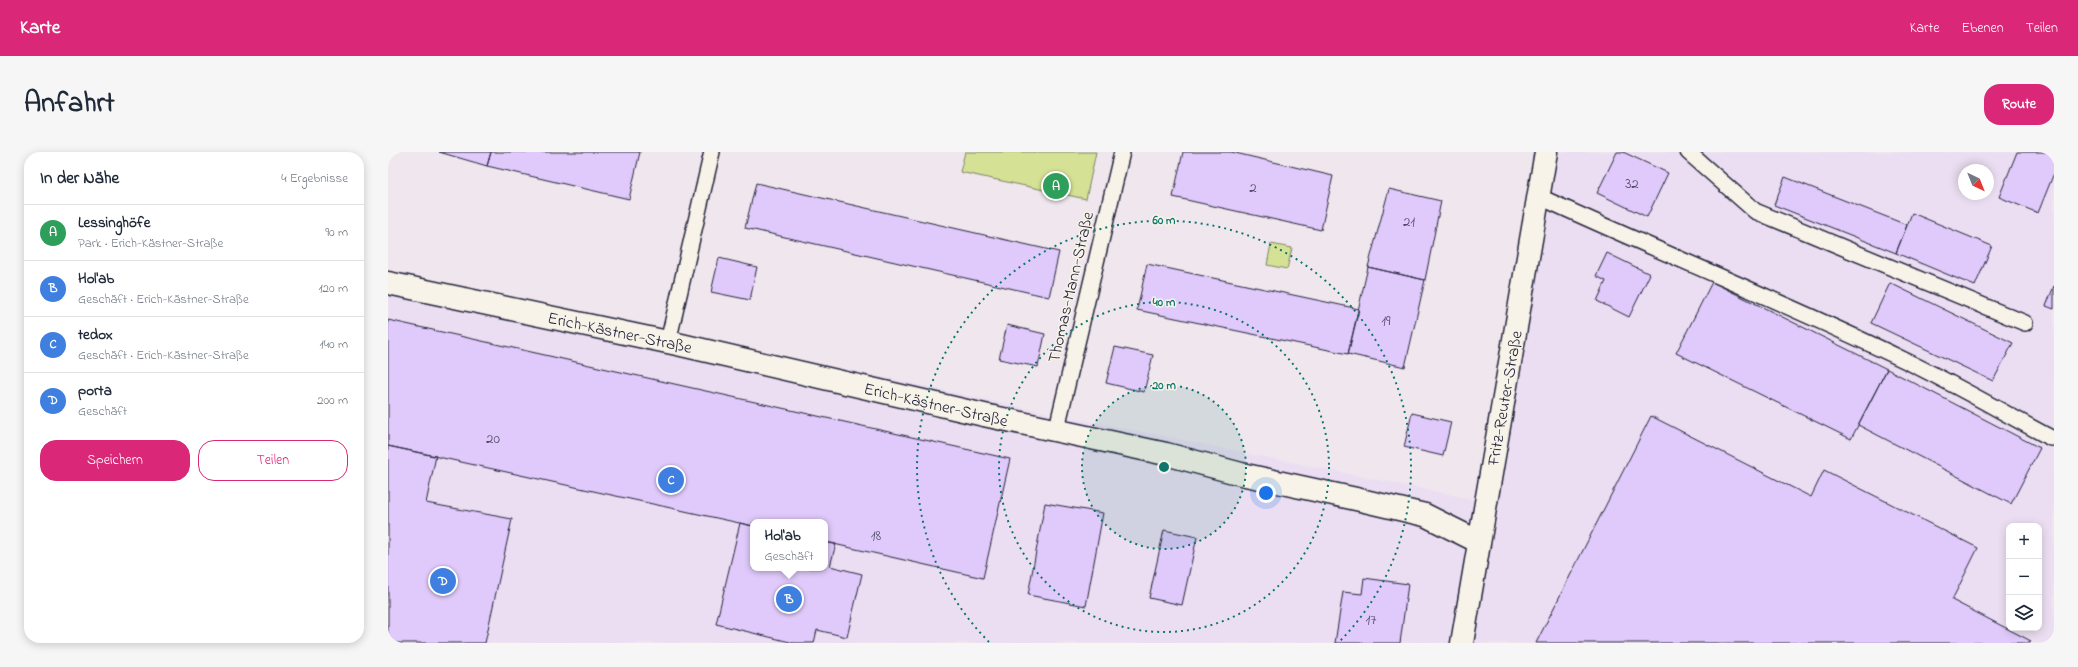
<!DOCTYPE html>
<html lang="de">
<head>
<meta charset="utf-8">
<style>
  :root { --surface:#fff; --page:#f6f6f7; --text:#1f2937; --muted:#747a83; --line:#e0e1e3; --accent:#db2777 }
  body { margin:0; font-family:"Indie Flower",sans-serif; background:var(--page); color:var(--text) }
  .controls { position:absolute; right:12px; bottom:12px; display:grid; overflow:hidden; border-radius:8px; box-shadow:0 2px 10px #0003 }
  .controls button { width:36px; height:36px; display:grid; place-items:center; padding:0; border:0; border-bottom:1px solid var(--line); background:var(--surface); color:var(--text); font:20px sans-serif }
  .compass { position:absolute; left:1570px; top:12px; width:36px; height:36px; border-radius:50%; background:var(--surface); box-shadow:0 2px 10px #0003; rotate:137deg }
  .you { position:absolute; left:878px; top:341px; width:14px; height:14px; margin:-10px; border:3px solid #fff; border-radius:50%; background:#1a73e8; box-shadow:0 0 0 6px #1a73e833 }
  .badge { display:grid; place-items:center; width:26px; height:26px; border-radius:50%; background:var(--accent); color:#fff; font-size:13px; font-weight:700 }
  .pin { position:absolute; translate:-50% -50%; border:2px solid #fff; box-shadow:0 1px 4px #0006 }
  .popup { position:absolute; left:362px; top:367px; width:78px; height:52px; box-sizing:border-box; display:grid; place-content:center; border-radius:8px; background:var(--surface); filter:drop-shadow(0 1px 3px #0005); font-size:13px; white-space:nowrap; color:var(--muted) }
  .popup b { font-size:15px; color:var(--text) }
  .popup::after { content:''; position:absolute; left:50%; top:100%; margin-left:-8px; border:8px solid transparent; border-top-color:var(--surface) }
  .list { margin:0; padding:0; list-style:none }
  h2 { display:flex; justify-content:space-between; align-items:center; height:52px; margin:0; padding:0 16px; font-size:17px }
  h2 small { font-size:13px; font-weight:400; color:var(--muted) }
  .list li { display:grid; grid-template-columns:26px 1fr auto; gap:12px; align-items:center; box-sizing:border-box; height:56px; padding:0 16px; border-top:1px solid var(--line) }
  .list b { display:block; font-size:15px; white-space:nowrap }
  .list p { margin:0; font-size:13px; white-space:nowrap; color:var(--muted) }
  .list em { font-size:13px; font-style:normal; color:var(--muted) }
  .actions { display:flex; gap:8px; padding:12px 16px }
  .actions a { flex:1; padding:9px 0; border:1px solid var(--accent); border-radius:16px; text-align:center; font-size:14px; color:var(--accent) }
  .actions .main { background:var(--accent); color:#fff }
  .icon { flex:none; width:22px; height:22px; fill:none; stroke:currentColor; stroke-width:2; stroke-linecap:round; stroke-linejoin:round }
  .map { position:relative; flex:none; width:1666px; height:491px; overflow:hidden; border-radius:16px }
  header { display:flex; align-items:center; gap:24px; box-sizing:border-box; height:56px; padding:0 20px; background:var(--accent); color:#fff }
  header strong { font-size:19px }
  nav { display:flex; gap:22px; margin-inline-start:auto; font-size:14px }
  .intro { display:flex; align-items:center; justify-content:space-between; box-sizing:border-box; height:96px; padding:0 24px }
  h1 { margin:0; font-size:28px }
  .button { padding:10px 18px; border-radius:16px; background:var(--accent); color:#fff; font-size:14px; font-weight:700 }
  main { display:flex; gap:24px; padding:0 24px }
  aside { flex:1; background:var(--surface); border-radius:16px; box-shadow:0 2px 10px #0003 }
  .map>svg:first-child { display:block }
  .built { fill:#ebdef2; fill-rule:evenodd }
  .green { fill:#d5e295; stroke:#7c8268 }
  .building { fill:#e0cafb; stroke:#22223b }
  .lines { fill:none; stroke-linecap:round; stroke-linejoin:round }
  .lane-casing { stroke:#22223b; stroke-width:18 }
  .street-casing { stroke:#22223b; stroke-width:25 }
  .lane { stroke:#f7f3e8; stroke-width:15 }
  .street { stroke:#f7f3e8; stroke-width:22 }
  .ring { fill:none; stroke:#0f766e; stroke-width:2; stroke-dasharray:2 4 }
  .labels { text-anchor:middle; stroke-width:3; stroke-linejoin:round; paint-order:stroke }
  .number-label { font-size:15px; fill:#524c6b }
  .street-label { font-size:17px; fill:#22223b; stroke:#f7f3e8 }
  .centre { fill:#0f766e; stroke:#f7f3e8; stroke-width:2 }
  .ring-label { font-size:12px; text-anchor:middle; font-weight:bold; fill:#0f766e; stroke:#f7f3e8; stroke-width:3; stroke-linejoin:round; paint-order:stroke }
</style>
</head>
<body>
<header>
<strong>Karte</strong>
<nav><a>Karte</a><a>Ebenen</a><a>Teilen</a></nav>
</header>
<div class="intro"><h1>Anfahrt</h1><a class="button">Route</a></div>
<main>
<aside>
<h2>In der Nähe<small>4 Ergebnisse</small></h2>
<ul class="list">
<li><span class="badge" style="background:#2e9e5b">A</span><div><b>Lessinghöfe</b><p>Park · Erich-Kästner-Straße</p></div><em>90 m</em></li>
<li><span class="badge" style="background:#3f7fe0">B</span><div><b>Hol'ab</b><p>Geschäft · Erich-Kästner-Straße</p></div><em>120 m</em></li>
<li><span class="badge" style="background:#3f7fe0">C</span><div><b>tedox</b><p>Geschäft · Erich-Kästner-Straße</p></div><em>140 m</em></li>
<li><span class="badge" style="background:#3f7fe0">D</span><div><b>porta</b><p>Geschäft</p></div><em>200 m</em></li>
</ul>
<div class="actions"><a class="main">Speichern</a><a>Teilen</a></div>
</aside>
<div class="map">
<svg width="1666" height="491" viewBox="0 0 1666 491">
  <rect width="100%" height="100%" fill="#f0e7ee"/>
  <filter id="ink" filterUnits="userSpaceOnUse"><feTurbulence type="fractalNoise" baseFrequency=".025" numOctaves="2"/><feDisplacementMap in="SourceGraphic" scale="8" xChannelSelector="R" yChannelSelector="G"/><feConvolveMatrix kernelMatrix="1 2 1 2 8 2 1 2 1" color-interpolation-filters="sRGB"/></filter>
  <g filter="url(#ink)">
    <path class="built" d="M1149 0H1666V491H0V118L661 261 1085 347ZM1576 18H1600V42H1576ZM365 370H437V416H365ZM1621 374H1651V476H1621Z"/>
    <path class="green" d="M577 0H708L698 47 572 20Z
      M883 92 904 96 899 117 879 113Z"/>
    <path class="building" d="M51 0H103L99 14Z
      M103 0H252L241 47 99 14Z
      M795 0H843L945 24 933 78 785 45Z
      M1229 0H1235L1280 21 1259 65 1209 41Z
      M1629 0H1666V21L1650 61 1611 45Z
      M1397 25 1519 73 1508 101 1386 53Z
      M368 31 671 100 661 145 357 76Z
      M1001 37 1053 49 1037 128 980 115Z
      M1524 61 1604 94 1587 134 1508 101Z
      M1219 101 1262 122 1241 165 1209 149 1218 129 1208 124Z
      M331 106 369 115 362 148 323 140Z
      M759 112 971 157 960 202 749 158Z
      M980 115 1037 128 1017 215 960 202Z
      M1324 130 1499 217 1463 287 1288 201Z
      M1502 131 1625 191 1605 229 1483 171Z
      M1666 134V157L1658 154Z
      M0 168 622 307 595 426 437 390V370H365V374L0 294Z
      M619 173 657 182 650 215 611 207Z
      M727 195 765 203 756 240 718 231Z
      M1499 217 1652 296 1623 352 1470 273Z
      M1024 261 1063 270 1055 304 1016 295Z
      M1263 264 1423 345 1436 318 1590 396 1564 448 1643 489 1642 491H1148Z
      M0 294 48 304 38 351 124 367 97 491H0Z
      M657 351 715 361 698 454 640 443Z
      M352 371 365 374V416H437V390L448 392 442 414 474 422 459 485 429 478 426 491H406L328 472Z
      M776 378 809 385 794 453 761 446Z
      M976 426 1020 432 1012 491H947L955 440 974 442Z"/>
    <g class="lines">
      <g class="lane-casing">
        <path id="lane" d="M1300 0 1367 59 1637 171
          M1150 44C1271 100 1394 149 1514 207 1565 231 1614 260 1663 286
          M280 190 324 0
          M668 280 734 0"/>
      </g>
      <g class="street-casing">
        <path id="street" d="M0 131 289 192 596 263 778 302 853 322 968 347 1037 363 1091 390
          M1074 491 1158 0"/>
      </g>
      <use href="#lane" class="lane"/>
      <use href="#street" class="street"/>
    </g>
  </g>
  <circle cx="776" cy="315" r="82" fill="#0f766e" fill-opacity=".12"/>
  <g class="ring">
    <circle cx="776" cy="315" r="82"/>
    <circle cx="776" cy="315" r="165"/>
    <path d="M601 490A247 247 0 1 1 951 490"/>
  </g>
  <g class="labels">
    <g class="number-label">
      <text x="1244" y="36">32</text>
      <text x="865" y="40">2</text>
      <text x="1021" y="74">21</text>
      <text x="998" y="173">19</text>
      <text x="105" y="291">20</text>
      <text x="488" y="388">18</text>
      <text x="983" y="472">17</text>
    </g>
    <g class="street-label">
      <text transform="translate(682 135) rotate(-77)" y="6">Thomas-Mann-Straße</text>
      <text transform="translate(232 180) rotate(12)" y="6">Erich-Kästner-Straße</text>
      <text transform="translate(1116 246) rotate(-80)" y="6">Fritz-Reuter-Straße</text>
      <text transform="translate(548 252) rotate(13)" y="6">Erich-Kästner-Straße</text>
    </g>
  </g>
  <circle cx="776" cy="315" r="6" class="centre"/>
  <g class="ring-label">
    <text x="776" y="72">60 m</text>
    <text x="776" y="154">40 m</text>
    <text x="776" y="237">20 m</text>
  </g>
</svg>
<div class="controls">
<button>+</button>
<button>−</button>
<button><svg class="icon" aria-label="layers" viewBox="0 0 24 24"><path d="M12 4l9 5-9 5-9-5zM3 14l9 5 9-5"/></svg></button>
</div>
<svg class="compass" viewBox="-18 -18 36 36"><path d="M0-13l5 13h-10z" fill="#e53935"/><path d="M0 13l5-13h-10z" fill="#747a83"/></svg>
<div class="you"></div>
<div class="pin badge" style="left:668px;top:34px;background:#2e9e5b">A</div>
<div class="pin badge" style="left:401px;top:447px;background:#3f7fe0">B</div>
<div class="popup"><b>Hol'ab</b>Geschäft</div>
<div class="pin badge" style="left:283px;top:328px;background:#3f7fe0">C</div>
<div class="pin badge" style="left:55px;top:429px;background:#3f7fe0">D</div>
</div>
</main>
</body>
</html>
